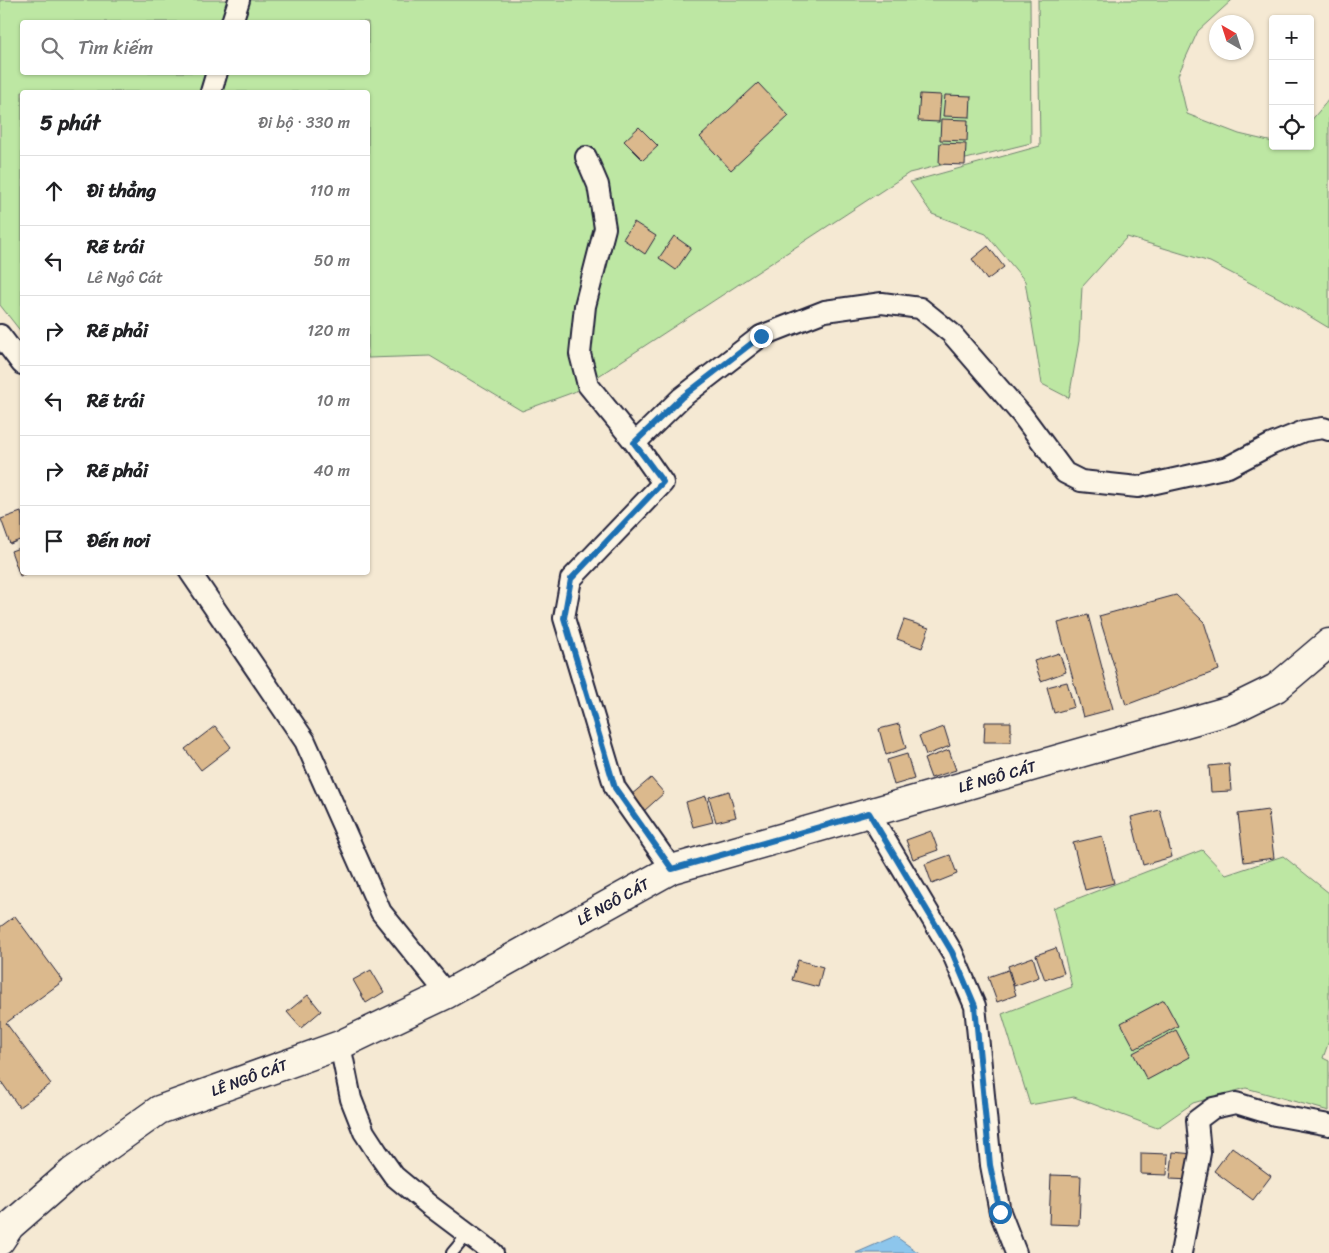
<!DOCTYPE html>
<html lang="vi">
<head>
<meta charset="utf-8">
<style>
  :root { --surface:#fff; --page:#f6f6f6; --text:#202124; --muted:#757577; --line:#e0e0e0 }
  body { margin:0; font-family:Sriracha,sans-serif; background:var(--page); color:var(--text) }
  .controls { position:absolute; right:15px; top:15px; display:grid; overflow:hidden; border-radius:5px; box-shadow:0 1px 4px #0004 }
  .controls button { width:45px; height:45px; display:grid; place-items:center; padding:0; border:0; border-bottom:1px solid var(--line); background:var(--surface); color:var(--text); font:25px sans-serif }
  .compass { position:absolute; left:1209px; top:15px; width:45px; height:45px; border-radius:50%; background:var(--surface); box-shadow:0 1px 4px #0004; rotate:321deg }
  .stop { position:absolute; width:15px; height:15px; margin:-11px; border:4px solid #1f6fb2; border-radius:50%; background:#fff }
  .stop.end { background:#1f6fb2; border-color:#fff; box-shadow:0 1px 5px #0008 }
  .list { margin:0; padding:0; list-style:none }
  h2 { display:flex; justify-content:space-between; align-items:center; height:65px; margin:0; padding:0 20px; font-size:21px }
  h2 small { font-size:16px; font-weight:400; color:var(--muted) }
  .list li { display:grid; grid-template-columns:32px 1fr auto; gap:15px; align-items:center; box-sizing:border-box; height:70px; padding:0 20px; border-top:1px solid var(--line) }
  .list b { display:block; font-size:19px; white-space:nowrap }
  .list p { margin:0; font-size:16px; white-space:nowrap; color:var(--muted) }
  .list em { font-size:16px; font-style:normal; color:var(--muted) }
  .icon { flex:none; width:28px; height:28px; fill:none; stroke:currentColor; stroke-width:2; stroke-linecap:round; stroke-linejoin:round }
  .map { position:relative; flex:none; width:1329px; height:1253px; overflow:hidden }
  .search { position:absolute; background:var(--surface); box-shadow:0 1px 4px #0004; left:20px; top:20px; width:350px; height:55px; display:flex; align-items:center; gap:12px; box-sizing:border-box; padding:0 18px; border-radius:5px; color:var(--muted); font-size:19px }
  .panel { position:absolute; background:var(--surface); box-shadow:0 1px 4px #0004; left:20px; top:90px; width:350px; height:485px; border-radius:5px }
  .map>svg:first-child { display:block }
  .green { fill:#bde7a3; stroke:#70846f; fill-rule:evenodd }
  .water { fill:#8dc6ec; stroke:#6284a5 }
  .building { fill:#dbb98d; stroke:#22223b }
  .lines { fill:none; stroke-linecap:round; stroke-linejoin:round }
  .lane-casing { stroke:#22223b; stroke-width:14 }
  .street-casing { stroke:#22223b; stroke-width:24 }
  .secondary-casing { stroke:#22223b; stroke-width:31 }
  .lane { stroke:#fcf5e5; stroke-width:10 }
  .street { stroke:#fcf5e5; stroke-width:20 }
  .secondary { stroke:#fcf5e5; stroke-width:28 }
  .route { stroke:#1f6fb2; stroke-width:6 }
  .labels { text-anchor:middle; stroke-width:5; stroke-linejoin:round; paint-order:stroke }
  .street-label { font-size:15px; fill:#22223b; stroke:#fcf5e5 }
</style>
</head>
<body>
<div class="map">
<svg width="1329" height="1253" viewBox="0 0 1329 1253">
  <rect width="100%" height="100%" fill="#f5e9d3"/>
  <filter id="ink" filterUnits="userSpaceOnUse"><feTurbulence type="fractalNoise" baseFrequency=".02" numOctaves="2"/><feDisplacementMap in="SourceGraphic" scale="10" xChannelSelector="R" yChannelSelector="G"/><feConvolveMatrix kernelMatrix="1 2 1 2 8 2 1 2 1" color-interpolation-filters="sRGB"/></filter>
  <g filter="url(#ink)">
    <path class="green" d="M0 0H1030L1031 143 909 173 574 392 522 411 430 356 368 358V92H22V333L0 305ZM22 22H368V72H22Z
      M1038 0H1232L1198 31 1178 75 1187 114 1239 134 1273 142V146H1310V122L1329 99V328L1281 299 1210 262 1127 237 1082 287 1079 341 1069 398 1042 384 1025 281 986 234 932 214 910 182 1040 146Z
      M1202 850 1226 875 1283 856 1329 893V1041L1323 1058 1329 1061V1111L1246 1088 1193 1103 1157 1128 1074 1097 1030 1105 1002 1014 1072 987 1053 908Z"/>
    <path class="water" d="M895 1236 919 1253H856Z"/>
    <path class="building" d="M758 83 789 116 731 170 700 137Z
      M920 94 941 95 939 122 918 121Z
      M945 95 971 96 970 117 943 116Z
      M941 119 968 120 967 141 940 140Z
      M639 127 658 146 643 160 624 141Z
      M940 143 966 144 965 165 939 164Z
      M634 222 656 236 645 254 623 239Z
      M674 236 691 248 676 270 659 258Z
      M988 246 1004 267 987 280 972 259Z
      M21 512 22 517V539L10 544 1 519Z
      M22 547V572H29L20 576 11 551Z
      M1176 595 1204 622 1219 670 1126 705 1099 616Z
      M1088 615 1113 709 1083 717 1058 623Z
      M904 620 929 628 922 648 897 639Z
      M1059 653 1066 672 1041 681 1034 661Z
      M1067 682 1074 707 1054 713 1047 687Z
      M985 722H1011V742H984Z
      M899 724 906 748 886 755 879 729Z
      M215 726 231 747 201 770 185 749Z
      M944 727 950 746 926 755 919 736Z
      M949 750 956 770 931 778 924 759Z
      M907 754 914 779 894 785 887 760Z
      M1229 764 1231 791 1211 792 1209 766Z
      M651 778 664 793 644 811 631 795Z
      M729 791 736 817 716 822 709 797Z
      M706 796 713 822 693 827 686 802Z
      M1160 810 1172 857 1143 865 1131 817Z
      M1268 810 1274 858 1244 862 1238 814Z
      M931 831 938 850 913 859 906 840Z
      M1102 836 1114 883 1085 890 1073 843Z
      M950 855 957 874 932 884 925 864Z
      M15 916 63 981 6 1023 51 1084 19 1107 0 1080V927Z
      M1056 948 1064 973 1045 980 1036 955Z
      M1033 957 1039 977 1014 986 1008 966Z
      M798 960 823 967 818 987 792 980Z
      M371 970 384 992 366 1003 353 980Z
      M1008 970 1016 995 997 1002 988 977Z
      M308 995 321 1011 301 1028 287 1012Z
      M1164 1000 1178 1026 1135 1049 1121 1023Z
      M1176 1030 1190 1057 1147 1080 1133 1053Z
      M1232 1147 1271 1176 1253 1200 1214 1171Z
      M1173 1152 1193 1154 1191 1180 1170 1179Z
      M1141 1153 1168 1154 1167 1175 1141 1174Z
      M1051 1175 1081 1176 1079 1225 1049 1224Z"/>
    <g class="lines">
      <g class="lane-casing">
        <path id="lane" d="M452 1253 468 1234"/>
      </g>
      <g class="street-casing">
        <path id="street" d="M232 22 239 0
          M211 92 217 72
          M586 157 598 185 605 228 585 306 580 354 588 385 635 443
          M0 335 22 364
          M190 572 305 741 381 912 447 994
          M869 813 952 952 975 1006 991 1165 1000 1212 1016 1253
          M672 869 615 788 564 618 571 579 663 483 635 443 681 398 761 336 825 311 882 303 920 308 951 333 1022 415 1065 473 1081 481 1138 487 1228 467 1272 444 1304 431 1323 428 1329 430
          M340 1045 351 1099 364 1132 377 1152 394 1176 429 1205 493 1253
          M1181 1253 1200 1153 1197 1120 1213 1108 1236 1103 1275 1115 1329 1125"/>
      </g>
      <g class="secondary-casing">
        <path id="secondary" d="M0 1241 10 1226 72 1172 159 1110 340 1045 447 994 672 869 1231 710 1276 688 1329 643"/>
      </g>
      <use href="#lane" class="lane"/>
      <use href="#street" class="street"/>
      <use href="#secondary" class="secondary"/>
    </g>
  </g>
  <g class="lines" filter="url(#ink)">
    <path class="route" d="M761 336 681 398 634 443 663 482 571 579 564 618 615 788 672 869 869 813 952 952 975 1006 990 1165 1000 1212"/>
  </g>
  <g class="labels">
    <g class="street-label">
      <text transform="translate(997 777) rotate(-16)" y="5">LÊ NGÔ CÁT</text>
      <text transform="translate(613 902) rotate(-29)" y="5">LÊ NGÔ CÁT</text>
      <text transform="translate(249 1078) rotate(-20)" y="5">LÊ NGÔ CÁT</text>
    </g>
  </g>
</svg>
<div class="controls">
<button>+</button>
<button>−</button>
<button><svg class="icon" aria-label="locate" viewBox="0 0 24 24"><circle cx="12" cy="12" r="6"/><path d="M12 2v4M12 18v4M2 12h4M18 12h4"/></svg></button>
</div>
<svg class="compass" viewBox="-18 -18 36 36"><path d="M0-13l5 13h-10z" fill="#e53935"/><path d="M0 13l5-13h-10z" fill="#757577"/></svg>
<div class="stop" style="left:1000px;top:1212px"></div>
<div class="stop end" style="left:761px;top:336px"></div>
<div class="search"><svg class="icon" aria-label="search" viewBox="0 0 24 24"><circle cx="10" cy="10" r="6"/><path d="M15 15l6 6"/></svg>Tìm kiếm</div>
<section class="panel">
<h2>5 phút<small>Đi bộ · 330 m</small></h2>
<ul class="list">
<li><svg class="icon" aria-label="ahead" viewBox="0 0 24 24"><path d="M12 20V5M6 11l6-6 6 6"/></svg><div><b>Đi thẳng</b></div><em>110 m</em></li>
<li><svg class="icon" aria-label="left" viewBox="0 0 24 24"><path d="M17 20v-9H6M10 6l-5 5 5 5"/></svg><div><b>Rẽ trái</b><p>Lê Ngô Cát</p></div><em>50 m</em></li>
<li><svg class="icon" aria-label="right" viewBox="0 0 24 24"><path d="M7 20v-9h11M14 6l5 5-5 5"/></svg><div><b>Rẽ phải</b></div><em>120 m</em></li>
<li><svg class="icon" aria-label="left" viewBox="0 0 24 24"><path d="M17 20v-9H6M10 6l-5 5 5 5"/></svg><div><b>Rẽ trái</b></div><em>10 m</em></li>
<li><svg class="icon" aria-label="right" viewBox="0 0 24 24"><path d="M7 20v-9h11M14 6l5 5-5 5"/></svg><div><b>Rẽ phải</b></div><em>40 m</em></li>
<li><svg class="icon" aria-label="arrive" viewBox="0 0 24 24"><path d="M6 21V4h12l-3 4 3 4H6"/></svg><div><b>Đến nơi</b></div></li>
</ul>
</section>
</div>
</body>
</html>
